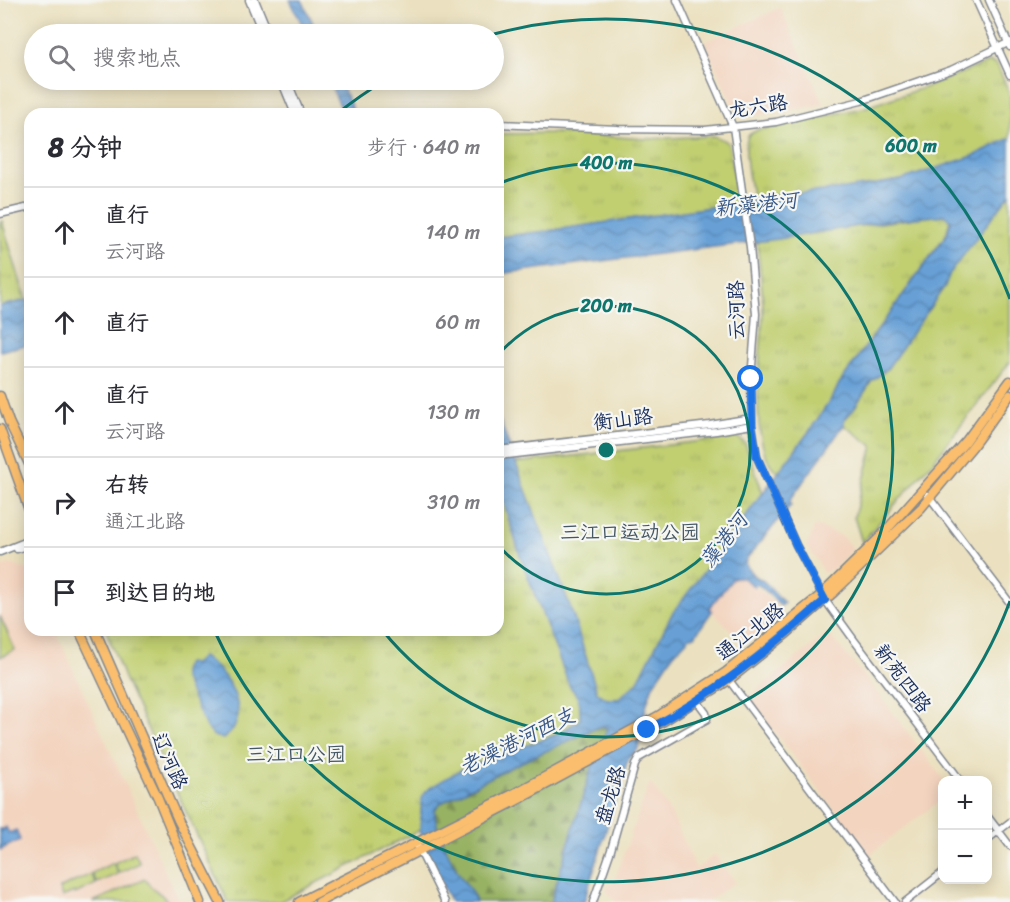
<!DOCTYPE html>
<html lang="zh">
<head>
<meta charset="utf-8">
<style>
  :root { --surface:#fff; --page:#f2f2f3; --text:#2b2b33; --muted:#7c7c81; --line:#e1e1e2 }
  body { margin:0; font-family:Sriracha,"LXGW WenKai TC",sans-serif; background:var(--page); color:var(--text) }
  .controls { position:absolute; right:18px; bottom:18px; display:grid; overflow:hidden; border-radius:12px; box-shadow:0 3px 15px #0003 }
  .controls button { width:54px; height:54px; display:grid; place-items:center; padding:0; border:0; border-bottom:2px solid var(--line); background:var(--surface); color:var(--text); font:30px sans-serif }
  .stop { position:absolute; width:18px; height:18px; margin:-14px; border:4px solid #1a73e8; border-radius:50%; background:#fff }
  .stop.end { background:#1a73e8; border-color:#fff; box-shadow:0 2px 6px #0008 }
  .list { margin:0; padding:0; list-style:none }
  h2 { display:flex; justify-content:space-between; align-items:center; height:78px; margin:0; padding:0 24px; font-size:26px }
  h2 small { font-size:20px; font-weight:400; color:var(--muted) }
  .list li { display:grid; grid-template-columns:39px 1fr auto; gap:18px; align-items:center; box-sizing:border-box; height:90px; padding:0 24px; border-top:2px solid var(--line) }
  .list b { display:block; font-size:22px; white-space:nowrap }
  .list p { margin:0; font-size:20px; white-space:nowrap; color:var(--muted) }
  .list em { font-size:20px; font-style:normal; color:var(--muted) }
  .icon { flex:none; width:33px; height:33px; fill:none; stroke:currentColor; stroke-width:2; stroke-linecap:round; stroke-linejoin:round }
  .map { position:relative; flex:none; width:1010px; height:902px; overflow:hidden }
  .search { position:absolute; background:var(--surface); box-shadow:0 3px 15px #0003; left:24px; top:24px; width:480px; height:66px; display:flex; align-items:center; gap:15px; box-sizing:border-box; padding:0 21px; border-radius:33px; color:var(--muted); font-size:22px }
  .panel { position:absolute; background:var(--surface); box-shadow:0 3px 15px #0003; left:24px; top:108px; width:480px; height:528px; border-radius:18px }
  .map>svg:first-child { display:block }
  .built { fill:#f3d4bf }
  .green { fill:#c1cf71; stroke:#6e7f68; stroke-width:1.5 }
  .forest { fill:url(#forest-firs); stroke:#5a7060; stroke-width:1.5 }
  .park { fill:url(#park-tufts); stroke:#6e7f68; stroke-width:1.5 }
  .water { fill:url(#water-waves); stroke:#41689a; stroke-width:1.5 }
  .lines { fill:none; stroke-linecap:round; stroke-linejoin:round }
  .minor-casing { stroke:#83888f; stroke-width:9 }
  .major-casing { stroke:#83888f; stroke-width:11 }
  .minor { stroke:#fff; stroke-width:6 }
  .major { stroke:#fabe6e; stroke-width:8 }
  .route { stroke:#1a73e8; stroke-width:8 }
  .ring { fill:none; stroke:#0f766e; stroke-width:3 }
  .labels { text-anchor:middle; stroke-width:4.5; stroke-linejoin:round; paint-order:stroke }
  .street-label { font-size:20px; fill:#1b2f5e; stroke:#f6f6f2 }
  .park-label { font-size:20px; fill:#445763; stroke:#f6f6f2 }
  .water-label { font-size:21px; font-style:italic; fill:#365788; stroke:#f6f6f2 }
  .centre { fill:#0f766e; stroke:#f6f6f2; stroke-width:3 }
  .ring-label { font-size:18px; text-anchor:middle; font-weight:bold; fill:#0f766e; stroke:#f6f6f2; stroke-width:4.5; stroke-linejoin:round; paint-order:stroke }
</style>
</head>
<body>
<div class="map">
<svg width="1010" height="902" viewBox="0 0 1010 902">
  <defs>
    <pattern id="forest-firs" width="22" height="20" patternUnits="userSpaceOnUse" patternTransform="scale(1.5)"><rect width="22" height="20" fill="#98b263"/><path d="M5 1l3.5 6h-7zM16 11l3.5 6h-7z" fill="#7b9155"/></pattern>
    <pattern id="park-tufts" width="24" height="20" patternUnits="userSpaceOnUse" patternTransform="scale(1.5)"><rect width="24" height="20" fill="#c1cf71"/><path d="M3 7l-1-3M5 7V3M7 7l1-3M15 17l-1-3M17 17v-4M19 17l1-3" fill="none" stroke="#a5b264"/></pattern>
    <pattern id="water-waves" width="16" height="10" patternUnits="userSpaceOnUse" patternTransform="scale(1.5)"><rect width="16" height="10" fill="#67a0d6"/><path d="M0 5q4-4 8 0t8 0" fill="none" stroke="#5483b1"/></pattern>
  </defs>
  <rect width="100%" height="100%" fill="#f6f6f2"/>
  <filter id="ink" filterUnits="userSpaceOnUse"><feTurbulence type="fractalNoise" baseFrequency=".0167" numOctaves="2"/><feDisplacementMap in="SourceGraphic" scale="12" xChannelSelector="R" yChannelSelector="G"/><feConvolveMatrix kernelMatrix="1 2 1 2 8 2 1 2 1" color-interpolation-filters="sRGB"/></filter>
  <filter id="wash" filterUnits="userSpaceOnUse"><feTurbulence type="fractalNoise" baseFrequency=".008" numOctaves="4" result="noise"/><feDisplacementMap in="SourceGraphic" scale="24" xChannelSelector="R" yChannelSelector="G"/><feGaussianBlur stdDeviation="1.35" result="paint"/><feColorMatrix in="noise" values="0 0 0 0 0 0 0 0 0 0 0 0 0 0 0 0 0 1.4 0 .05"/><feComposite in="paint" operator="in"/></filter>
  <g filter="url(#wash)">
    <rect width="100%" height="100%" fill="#ebe1c0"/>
    <path class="built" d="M780 8 823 103 815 106 747 117 735 110 704 42Z
      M815 526 842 536 853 549 833 569 823 573 819 563 807 546Z
      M9 564 29 570 30 630H55L179 902H0V568Z
      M737 576 761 590 781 611 745 645 709 608 731 579Z
      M828 633 876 691 944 780H942V799L869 855 748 697Z
      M650 782 671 813 696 869 715 855 735 882 707 902H616L606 890 614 882Z"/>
    <path class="green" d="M0 616 15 650 0 657Z
      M135 853 140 863 119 873 114 863Z
      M113 863 118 874 97 883 92 873Z
      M91 874 96 884 75 894 74 892 62 897 59 889Z
      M145 879C150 889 161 892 168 902H93Z"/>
    <path class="forest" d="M601 725 608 728 591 770 551 902H476C472 890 465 884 459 874 451 860 432 824 435 809L441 803 511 767Z"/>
    <path class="park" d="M989 62 997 65 1010 95V138L973 156 901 180 845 189 773 196 753 201C751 188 741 146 749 135 750 134 756 131 757 130L863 108 929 86Z
      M559 133 646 139 714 136 726 141 729 145 738 203 547 231 498 237V134Z
      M1010 194V362L935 459 862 542 854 517 873 446 844 425V420L853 410 871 382 887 369 945 286 949 273Z
      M936 215C958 215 947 221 947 233L839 384 834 395 811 429 778 472C746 450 762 347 763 311 763 287 759 264 757 241Z
      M2 221 26 300 0 306V222Z
      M737 437 745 443 763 493 717 556 672 614 637 683 618 699H607L597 692 571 609 515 463Z
      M498 485 521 558 570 687C580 697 581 706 580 720L558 734 462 769 422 797 420 830 279 902H228L124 678 106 630H498Z"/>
    <path class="water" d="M290 0H302L318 34H307Z
      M328 80H339L355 114H344Z
      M1010 138V194L950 273 945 286 887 369 871 382 853 410 844 420V425L790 500 791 505 747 558 745 563C749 573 755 576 763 581 770 586 777 596 784 603L781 606 763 588 757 584 754 586 741 577H734L709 608 712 611 695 636 690 637 673 655 653 685 646 706 638 749 628 759 584 902H551L591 770 608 728 601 726 511 767 441 803 435 809C432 824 451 860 459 874 465 884 472 890 476 902H451L430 862 420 830 422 797 428 789 462 769 558 734 580 720C581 706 580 697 570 687L521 558 498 485V416L571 609 597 692 607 699H618L637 683 672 614 811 429 834 395 839 384 947 234 951 221 945 215 887 221 779 239 498 274V237L547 231 753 201 773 196 845 189 901 180 973 156Z
      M30 300V344L0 351V306Z
      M202 657C228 670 256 718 223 739L214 736 206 727 183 677V671L187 663 194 664Z
      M6 827 9 833 16 830 20 840 0 850V828L1 830Z"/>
  </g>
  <g filter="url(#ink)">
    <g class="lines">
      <g class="minor-casing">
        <path id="minor" d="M249 0 263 34
          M255 0 269 34
          M677 0 733 127 750 247 756 314 751 379 752 425 757 457 796 545 825 600 854 640 960 780
          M976 0 1010 75
          M989 0 1010 47
          M281 80 295 114
          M287 80 301 114
          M498 124 618 129 705 130 776 122 861 101 951 70 1010 42
          M0 214 30 207
          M498 450 710 425 751 418
          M498 456 716 431 752 425
          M928 495 1010 603
          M17 549 30 545
          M0 552 30 540
          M729 680 895 902
          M988 817 1010 846
          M988 839 1010 822
          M418 847 445 902
          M593 902 611 850 635 765 639 758 707 719 706 713 697 701
          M905 902 942 873"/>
      </g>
      <g class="major-casing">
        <path id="major" d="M0 396 9 422 30 466
          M0 429 30 513
          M79 630 158 798 200 902
          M95 630 178 820 220 902
          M299 902 511 795 658 716 726 672 822 594 881 536 966 441 1010 381
          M319 902 514 802 662 722 729 680 785 635 834 592 921 508 972 447 1010 395"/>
      </g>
      <use href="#minor" class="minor"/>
      <use href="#major" class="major"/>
    </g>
  </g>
  <g class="lines" filter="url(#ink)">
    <path class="route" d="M647 730C713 695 770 649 825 600L796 545 757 457 752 425 751 379"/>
  </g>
  <g class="ring">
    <path d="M498 355A144 144 0 1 1 498 545"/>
    <path d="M498 184A287 287 0 1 1 383 631"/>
    <path d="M1010 601A431 431 0 0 1 215 632M338 113A431 431 0 0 1 384 81M494 34A431 431 0 0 1 1010 299"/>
  </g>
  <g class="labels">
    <g class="street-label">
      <text transform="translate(758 106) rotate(-9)" y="7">龙六路</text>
      <text transform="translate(736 310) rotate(-91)" y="7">云河路</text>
      <text transform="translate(623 419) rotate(-7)" y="7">衡山路</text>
      <text transform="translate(750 631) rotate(-38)" y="7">通江北路</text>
      <text transform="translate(903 678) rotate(53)" y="7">新苑四路</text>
      <text transform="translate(170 761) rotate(66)" y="7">辽河路</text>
      <text transform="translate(610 795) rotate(-73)" y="7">盘龙路</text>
    </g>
    <g class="park-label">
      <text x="630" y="539">三江口运动公园</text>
      <text x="296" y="761">三江口公园</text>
    </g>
    <g class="water-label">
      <text transform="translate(756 204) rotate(-6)" y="7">新藻港河</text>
      <text transform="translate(724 540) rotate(-52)" y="7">藻港河</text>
      <text transform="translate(517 741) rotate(-26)" y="7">老澡港河西支</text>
    </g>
  </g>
  <circle cx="606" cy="450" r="9" class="centre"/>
  <g class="ring-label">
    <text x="911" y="152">600 m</text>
    <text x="606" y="169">400 m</text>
    <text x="606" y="312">200 m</text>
  </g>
</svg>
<div class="controls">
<button>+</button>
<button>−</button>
</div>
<div class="stop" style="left:751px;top:379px"></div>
<div class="stop end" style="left:647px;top:730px"></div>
<div class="search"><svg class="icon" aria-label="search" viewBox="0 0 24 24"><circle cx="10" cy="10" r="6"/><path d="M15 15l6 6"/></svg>搜索地点</div>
<section class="panel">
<h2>8 分钟<small>步行 · 640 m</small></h2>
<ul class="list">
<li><svg class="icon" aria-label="ahead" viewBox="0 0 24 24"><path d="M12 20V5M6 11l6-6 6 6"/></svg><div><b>直行</b><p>云河路</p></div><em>140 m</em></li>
<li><svg class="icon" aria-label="ahead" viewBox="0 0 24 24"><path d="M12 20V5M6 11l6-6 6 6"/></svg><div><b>直行</b></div><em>60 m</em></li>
<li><svg class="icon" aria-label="ahead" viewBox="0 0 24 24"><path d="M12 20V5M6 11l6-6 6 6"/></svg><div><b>直行</b><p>云河路</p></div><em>130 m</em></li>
<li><svg class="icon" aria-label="right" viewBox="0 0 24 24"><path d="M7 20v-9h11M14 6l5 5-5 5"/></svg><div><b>右转</b><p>通江北路</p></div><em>310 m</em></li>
<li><svg class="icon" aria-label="arrive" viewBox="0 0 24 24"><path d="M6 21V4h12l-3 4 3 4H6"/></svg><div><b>到达目的地</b></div></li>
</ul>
</section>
</div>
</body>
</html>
